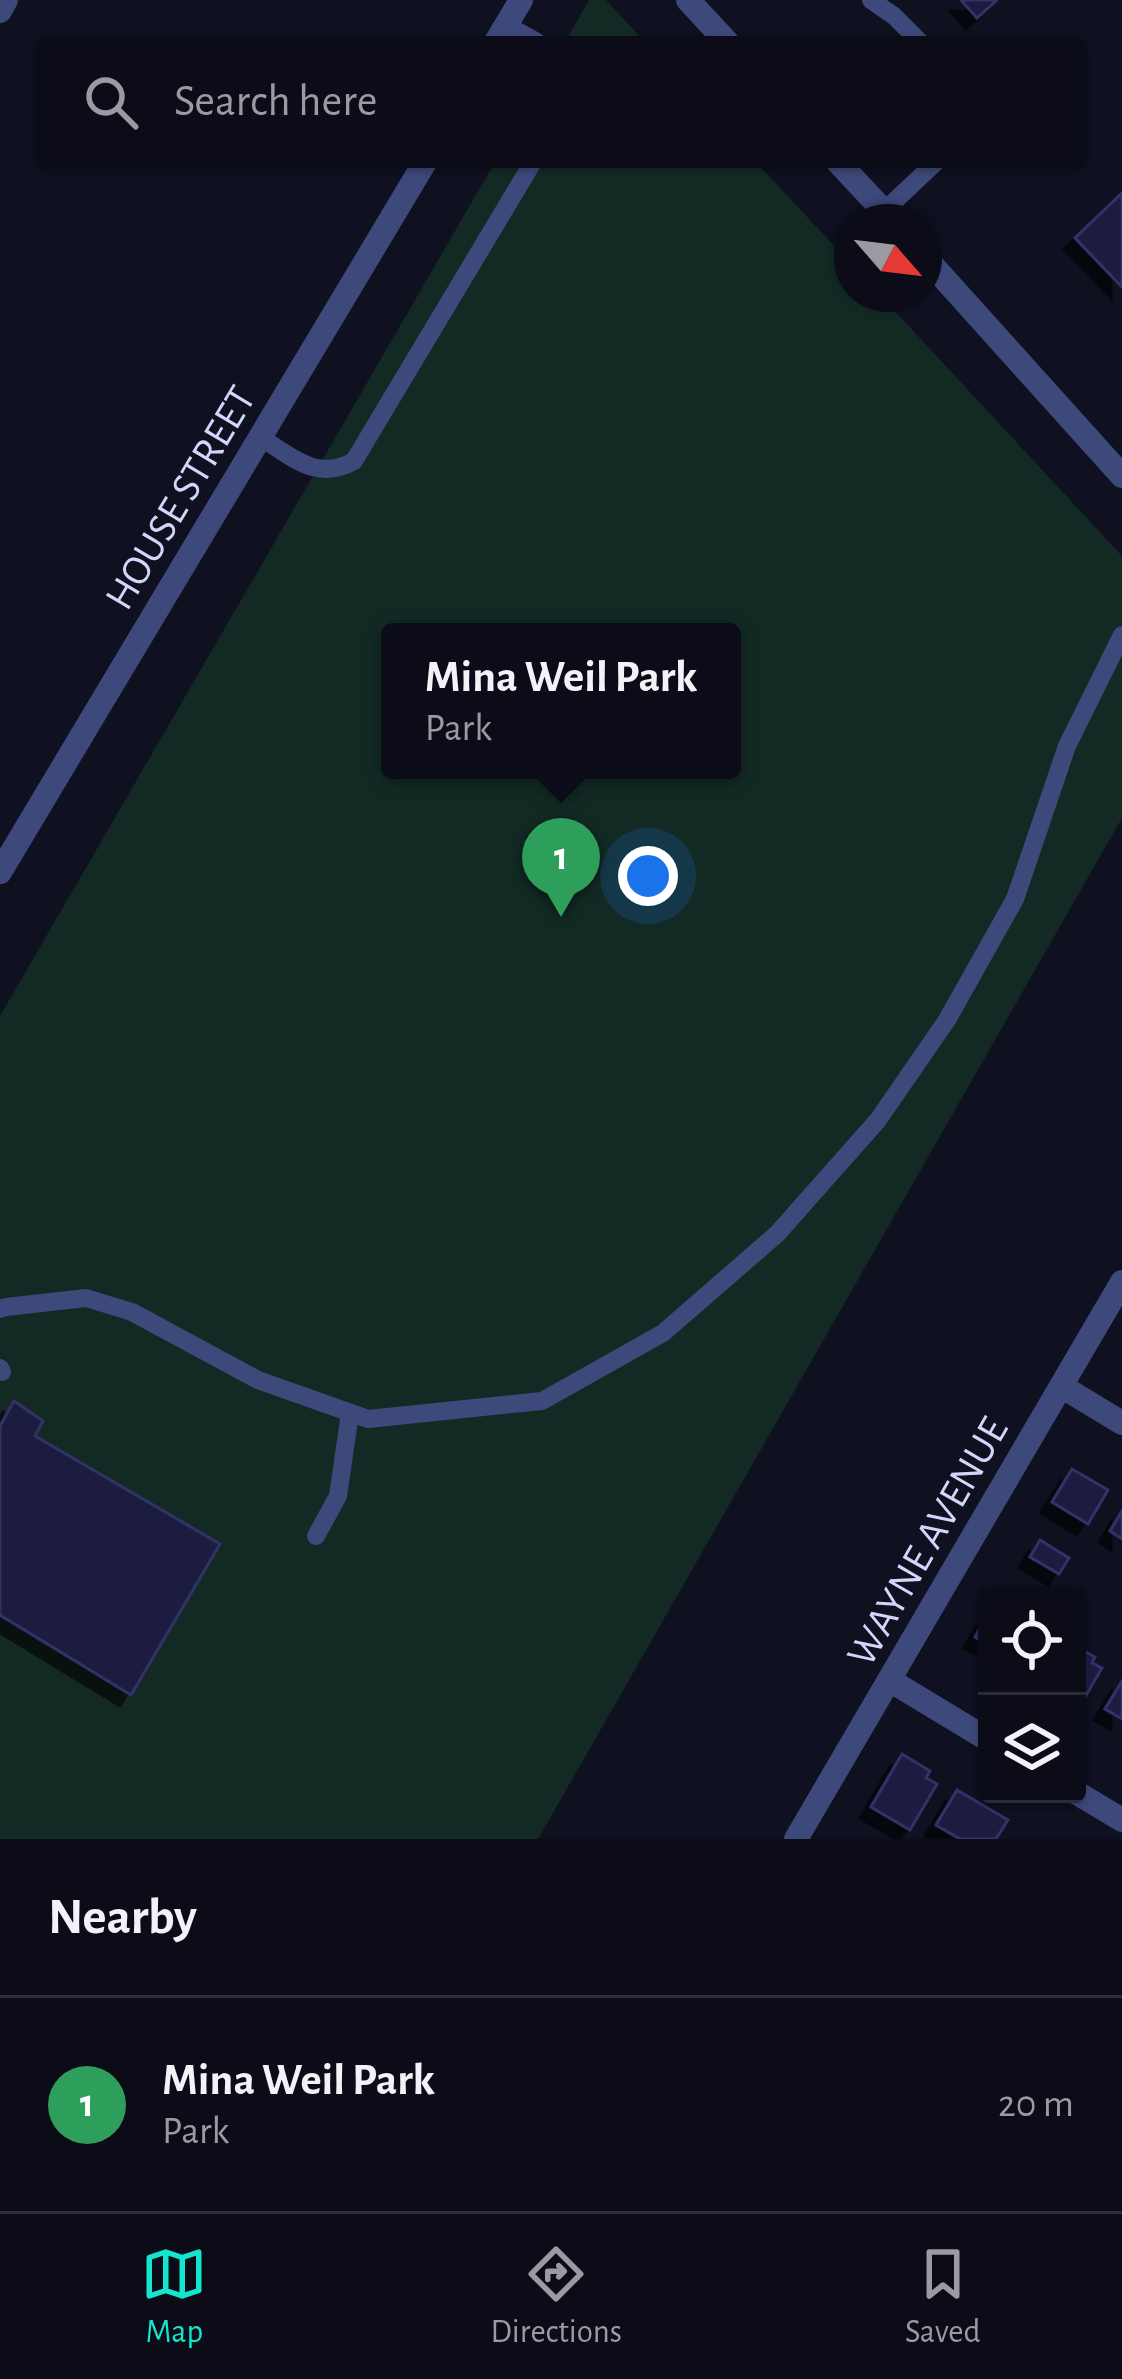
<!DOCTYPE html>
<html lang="en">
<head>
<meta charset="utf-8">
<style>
  :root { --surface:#0b0c18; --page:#141521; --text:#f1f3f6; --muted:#9a9ba2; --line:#2b2c37; --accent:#14e5ce }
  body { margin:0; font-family:"Alegreya Sans",sans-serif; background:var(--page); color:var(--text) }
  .controls { position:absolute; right:36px; bottom:36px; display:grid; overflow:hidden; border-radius:12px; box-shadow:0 3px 9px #0004 }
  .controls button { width:108px; height:108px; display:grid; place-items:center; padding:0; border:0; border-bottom:3px solid var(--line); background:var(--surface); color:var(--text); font:60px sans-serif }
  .compass { position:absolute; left:834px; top:204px; width:108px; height:108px; border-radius:50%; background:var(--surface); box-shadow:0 3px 9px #0004; rotate:118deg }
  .you { position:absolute; left:648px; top:876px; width:42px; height:42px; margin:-30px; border:9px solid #fff; border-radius:50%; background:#1a73e8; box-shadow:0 0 0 18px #1a73e833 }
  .badge { display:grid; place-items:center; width:78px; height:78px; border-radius:50%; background:var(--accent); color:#fff; font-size:39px; font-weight:700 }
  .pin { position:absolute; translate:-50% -99px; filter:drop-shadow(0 3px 6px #0008) }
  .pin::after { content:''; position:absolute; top:63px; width:42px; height:36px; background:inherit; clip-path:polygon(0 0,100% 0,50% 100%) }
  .popup { position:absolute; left:381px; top:623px; width:360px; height:156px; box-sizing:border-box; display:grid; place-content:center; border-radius:12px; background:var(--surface); filter:drop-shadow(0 3px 9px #0005); font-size:39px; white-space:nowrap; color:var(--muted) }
  .popup b { font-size:45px; color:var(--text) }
  .popup::after { content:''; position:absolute; left:50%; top:100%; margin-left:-24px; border:24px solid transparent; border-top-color:var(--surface) }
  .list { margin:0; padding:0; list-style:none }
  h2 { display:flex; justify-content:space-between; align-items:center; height:156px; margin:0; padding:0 48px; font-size:51px }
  h2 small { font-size:39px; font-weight:400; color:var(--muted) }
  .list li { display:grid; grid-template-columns:78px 1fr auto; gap:36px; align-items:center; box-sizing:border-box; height:216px; padding:0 48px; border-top:3px solid var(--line) }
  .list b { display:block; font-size:45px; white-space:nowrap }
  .list p { margin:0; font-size:39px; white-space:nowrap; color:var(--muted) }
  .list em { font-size:39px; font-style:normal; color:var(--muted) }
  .icon { flex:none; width:66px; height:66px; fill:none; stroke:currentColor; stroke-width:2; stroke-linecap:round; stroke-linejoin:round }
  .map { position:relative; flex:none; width:1122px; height:1839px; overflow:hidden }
  .search { position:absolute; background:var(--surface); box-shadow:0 3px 9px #0004; left:36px; right:36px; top:36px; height:132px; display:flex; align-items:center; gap:30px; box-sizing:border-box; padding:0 42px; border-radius:12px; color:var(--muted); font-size:45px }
  .sheet { height:372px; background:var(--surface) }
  nav { display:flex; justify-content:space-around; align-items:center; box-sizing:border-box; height:168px; border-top:3px solid var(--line); background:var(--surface); font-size:33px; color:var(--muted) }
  nav a { display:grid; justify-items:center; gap:6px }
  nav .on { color:var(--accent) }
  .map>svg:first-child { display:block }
  .green { fill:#132a24; fill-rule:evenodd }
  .building { fill:#1d1d3f; stroke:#313269; stroke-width:3; filter:url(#shadow) }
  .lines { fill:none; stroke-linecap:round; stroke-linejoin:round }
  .service { stroke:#3e497b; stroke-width:18 }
  .minor { stroke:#3e497b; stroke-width:24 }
  .tertiary { stroke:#3e497b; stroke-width:24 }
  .labels { text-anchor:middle; stroke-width:9; stroke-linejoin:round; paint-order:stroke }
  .street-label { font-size:42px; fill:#d2d6fb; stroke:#0f1020 }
</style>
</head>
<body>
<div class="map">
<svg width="1122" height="1839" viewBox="0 0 1122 1839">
  <defs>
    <filter id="shadow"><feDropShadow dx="-11" dy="11" stdDeviation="0" flood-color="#0009"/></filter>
  </defs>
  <rect width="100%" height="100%" fill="#0f1020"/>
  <path class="green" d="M589 0H606L645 42H565Z
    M495 162H756L852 265V294H879L1122 556V818L538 1839H0V1016ZM390 632H732V770H390Z"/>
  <path class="building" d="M961 0H997L977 18Z
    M1122 193V287L1075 238Z
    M14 1401 43 1421 35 1436 220 1544 131 1695 0 1615V1426Z
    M1072 1469 1108 1490 1088 1524 1052 1502Z
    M1122 1511V1539L1110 1531Z
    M1040 1540 1069 1558 1059 1574 1030 1557Z
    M987 1616V1644L975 1637Z
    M1077 1647 1095 1657 1092 1663 1102 1668 1084 1699 1077 1694Z
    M1122 1681V1719L1105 1709Z
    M902 1754 930 1771 926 1778 937 1784 910 1830 871 1807Z
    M957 1790 1008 1820 996 1839H960L936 1825Z"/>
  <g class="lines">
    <path class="service" d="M871 0 894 16 920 42
      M506 25 537 42
      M884 211 936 162
      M260 437C292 457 317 482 354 461L533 162
      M0 1309 6 1307 86 1298 132 1312 258 1380 368 1419 542 1401 663 1333 777 1234 878 1120 947 1020 1015 899 1067 746 1122 635
      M0 1368 2 1372
      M316 1536 338 1496 350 1413"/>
    <path class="minor" d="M496 42 521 0
      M0 872 425 162
      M1061 1386 1122 1423
      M891 1681 987 1739
      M1077 1793 1122 1820
      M796 1839 1122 1282"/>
    <path class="tertiary" d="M688 0 727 42
      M0 11 6 0
      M838 162 894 222
      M924 256 1122 476"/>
  </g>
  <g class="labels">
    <g class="street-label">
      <text transform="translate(179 497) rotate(-59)" y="15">HOUSE STREET</text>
      <text transform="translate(926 1541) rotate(-60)" y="15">WAYNE AVENUE</text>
    </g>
  </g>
</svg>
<div class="controls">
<button><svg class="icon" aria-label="locate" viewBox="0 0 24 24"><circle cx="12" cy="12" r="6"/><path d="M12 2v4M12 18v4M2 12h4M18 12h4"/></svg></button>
<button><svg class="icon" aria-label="layers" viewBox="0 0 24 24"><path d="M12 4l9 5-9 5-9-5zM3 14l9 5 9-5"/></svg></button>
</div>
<svg class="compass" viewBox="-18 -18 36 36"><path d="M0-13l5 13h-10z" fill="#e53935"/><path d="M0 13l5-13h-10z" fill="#9a9ba2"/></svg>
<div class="you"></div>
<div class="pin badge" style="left:561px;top:917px;background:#2e9e5b">1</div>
<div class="popup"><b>Mina Weil Park</b>Park</div>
<div class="search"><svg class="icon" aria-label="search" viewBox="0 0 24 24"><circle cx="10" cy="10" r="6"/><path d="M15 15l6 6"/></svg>Search here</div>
</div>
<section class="sheet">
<h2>Nearby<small></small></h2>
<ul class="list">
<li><span class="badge" style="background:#2e9e5b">1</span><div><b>Mina Weil Park</b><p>Park</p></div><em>20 m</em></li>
</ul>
</section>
<nav>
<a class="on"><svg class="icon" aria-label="map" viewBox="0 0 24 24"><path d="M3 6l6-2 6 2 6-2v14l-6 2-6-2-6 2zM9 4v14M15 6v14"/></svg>Map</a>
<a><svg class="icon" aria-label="directions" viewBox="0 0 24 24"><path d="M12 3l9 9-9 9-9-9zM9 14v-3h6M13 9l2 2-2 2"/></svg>Directions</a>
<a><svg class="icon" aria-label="saved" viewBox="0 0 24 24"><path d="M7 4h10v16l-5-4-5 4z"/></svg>Saved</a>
</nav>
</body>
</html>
